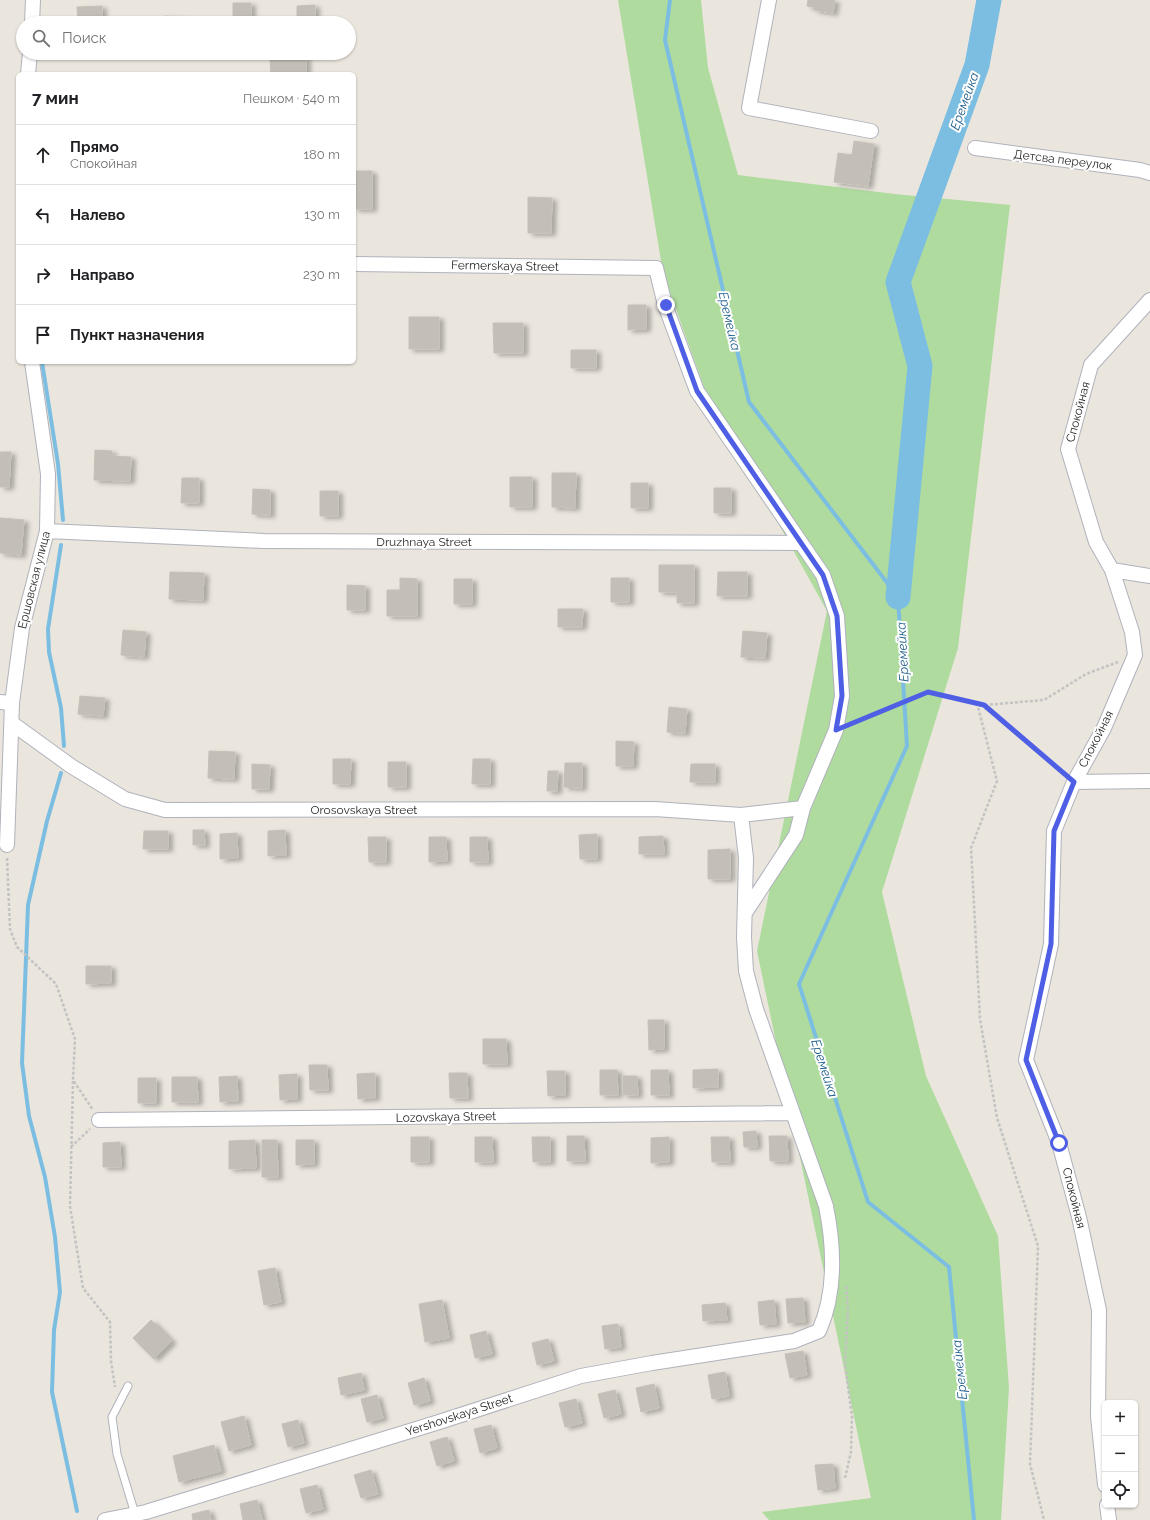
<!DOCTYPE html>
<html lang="ru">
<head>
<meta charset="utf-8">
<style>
  :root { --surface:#fff; --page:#f6f6f6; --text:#202124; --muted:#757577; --line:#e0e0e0 }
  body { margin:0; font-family:Raleway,sans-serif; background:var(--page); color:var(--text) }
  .controls { position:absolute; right:12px; bottom:12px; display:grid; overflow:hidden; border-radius:6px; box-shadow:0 1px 3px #0004 }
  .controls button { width:36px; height:36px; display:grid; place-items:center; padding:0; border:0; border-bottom:1px solid var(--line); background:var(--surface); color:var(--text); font:20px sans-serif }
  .stop { position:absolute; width:12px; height:12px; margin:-9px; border:3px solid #4f5fe5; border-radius:50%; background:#fff }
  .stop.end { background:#4f5fe5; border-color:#fff; box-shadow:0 1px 4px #0008 }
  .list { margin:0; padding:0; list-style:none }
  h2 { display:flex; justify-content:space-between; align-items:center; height:52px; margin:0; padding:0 16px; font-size:17px }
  h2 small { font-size:13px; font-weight:400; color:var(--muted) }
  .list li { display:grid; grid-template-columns:26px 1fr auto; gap:12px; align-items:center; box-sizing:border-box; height:60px; padding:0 16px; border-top:1px solid var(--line) }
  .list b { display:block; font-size:15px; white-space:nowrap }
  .list p { margin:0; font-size:13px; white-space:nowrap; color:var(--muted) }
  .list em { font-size:13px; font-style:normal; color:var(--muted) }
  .icon { flex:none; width:22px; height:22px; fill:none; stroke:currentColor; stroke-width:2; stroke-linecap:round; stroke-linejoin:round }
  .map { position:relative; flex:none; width:1150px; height:1520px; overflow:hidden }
  .search { position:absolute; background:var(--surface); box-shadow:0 1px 3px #0004; left:16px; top:16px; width:340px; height:44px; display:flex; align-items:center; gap:10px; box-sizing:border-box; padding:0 14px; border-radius:22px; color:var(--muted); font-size:15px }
  .panel { position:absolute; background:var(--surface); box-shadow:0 1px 3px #0004; left:16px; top:72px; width:340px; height:292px; border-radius:6px }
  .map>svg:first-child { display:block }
  .green { fill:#afdb9f }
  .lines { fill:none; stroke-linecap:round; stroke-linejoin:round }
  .stream { stroke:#7cbee1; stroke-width:4 }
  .river { stroke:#7cbee1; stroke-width:25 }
  .building { fill:#c3bfb8; stroke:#c5c1b7; filter:url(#shadow) }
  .lane-casing { stroke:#b0b2bc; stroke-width:9 }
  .street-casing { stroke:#b0b2bc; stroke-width:16 }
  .path { stroke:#c3c3c3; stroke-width:2.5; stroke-dasharray:3 2; stroke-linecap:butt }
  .lane { stroke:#fff; stroke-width:7 }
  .street { stroke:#fff; stroke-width:14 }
  .route { stroke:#4f5fe5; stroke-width:5 }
  .labels { text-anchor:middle; stroke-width:4; stroke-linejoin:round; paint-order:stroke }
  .street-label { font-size:12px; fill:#2a2a2a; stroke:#fff }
  .water-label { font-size:13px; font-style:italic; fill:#1c5c8b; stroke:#fff }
</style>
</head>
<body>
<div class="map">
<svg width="1150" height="1520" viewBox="0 0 1150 1520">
  <defs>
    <filter id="shadow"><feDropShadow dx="4.5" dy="2.5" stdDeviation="2" flood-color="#0004"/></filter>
  </defs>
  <rect width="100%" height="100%" fill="#eae5dd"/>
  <path class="green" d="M618 0H701L708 68 738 175 895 194 1010 205 958 648 882 892 926 1076 998 1236 1009 1388 1001 1520H769L762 1512 871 1498 757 951 827 611 706 393 663 273Z"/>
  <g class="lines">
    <path class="stream" d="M670 0 665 40 749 402 898 597 907 746 799 984 868 1202 949 1267 974 1520
      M42 362 58 464 63 520
      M61 545 48 629 49 652 61 708 64 746
      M61 773 47 821 28 905 22 1063 29 1116 45 1177 55 1237 60 1292 54 1330 52 1392 77 1511"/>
    <path class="river" d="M898 597 920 366 898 282 977 65 989 0"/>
  </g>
  <path class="building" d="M808 0H835L833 13 814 10V7L807 6Z
    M233 3H251V23H233Z
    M315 5V23H297V6Z
    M102 6V23H78L77 7Z
    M165 16 179 17V23H139V19L165 20Z
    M306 57V74H271L270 59Z
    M854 141 874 144 868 186 834 182 838 153 852 155Z
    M354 171H372V209H354Z
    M528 197 552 198 551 233H528Z
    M628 305H646V329L628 330Z
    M409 317H439V349H409Z
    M493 323H523V353H494Z
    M571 350H596V368H571Z
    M95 450 112 451V456L131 457 130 481 94 480Z
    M0 452H11L9 487H0Z
    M552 473H576L575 508 552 507Z
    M510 477H532V507H510Z
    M182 478H199V503H181Z
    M631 483H648V508H631Z
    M714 488H731V513H714Z
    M253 489 270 490V515L252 514Z
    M320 491H338V516H320Z
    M0 518 24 520 21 555 0 553Z
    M659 565H694V603H677V592H659Z
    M170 572 204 573 203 600 169 599Z
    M718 572H747V596H717Z
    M400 578 417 579V616H387V590H400Z
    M611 578H629V602H611Z
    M454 579H472V604H454Z
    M347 585 365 586V610H347Z
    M558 609H583L582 627H558Z
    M123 630 146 632 144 657 121 655Z
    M743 631 767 633 765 658 741 657Z
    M80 696 105 698 103 716 78 714Z
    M669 707 687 709 685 733 667 732Z
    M616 741 634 742 633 766H616Z
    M209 751 235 752 234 779 208 778Z
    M333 759H351L350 784H333Z
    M473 759H490V784H472Z
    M388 762H406V787H388Z
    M565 763H582V788L564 787Z
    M252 764 270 765 269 789H252Z
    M691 764H715V782H690Z
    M548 771H558L557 791H547Z
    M193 830H204L205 845H193Z
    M285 830 286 855 268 856V831Z
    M144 831H168V849H143Z
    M237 833 238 858 220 859V834Z
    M597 834V859H580L579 835Z
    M663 836 664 854H639V837Z
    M368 837H386V862H369Z
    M429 837H446L447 861 429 862Z
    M470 837H487L488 862H470Z
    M730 849V879H708V850Z
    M86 966H111V983L86 984Z
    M648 1020H664V1049L649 1050Z
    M483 1039H506L507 1064H483Z
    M309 1065H327L328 1090H310Z
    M718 1069V1087L693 1088V1070Z
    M600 1070H617L618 1095H600Z
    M651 1070H668L669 1095H651Z
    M547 1071H565V1095L548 1096Z
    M375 1073V1098L358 1099 357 1074Z
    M449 1073H467L468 1098H450Z
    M297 1074V1099L280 1100 279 1075Z
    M237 1076 238 1101 220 1102 219 1077Z
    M623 1076H637L638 1095H623Z
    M172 1077H197L198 1102H172Z
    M138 1078H156V1103H138Z
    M756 1131 757 1147H744L743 1132Z
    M567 1136H584L585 1161H567Z
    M769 1136H787L788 1161H770Z
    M411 1137H429V1162H411Z
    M475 1137H492L493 1162H475Z
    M532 1137H550V1162H533Z
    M669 1137V1162L651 1163V1138Z
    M711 1137H729L730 1162H712Z
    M255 1140 256 1168 229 1169V1141Z
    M262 1140H277L278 1177H262Z
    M296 1140H314V1164L296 1165Z
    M120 1142 121 1167H103V1143Z
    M275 1268 281 1302 264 1305 258 1271Z
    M803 1298 805 1322 788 1323 786 1299Z
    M442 1300 449 1338 425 1342 419 1304Z
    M774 1300 776 1324 760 1325 758 1302Z
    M725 1303 727 1320 703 1321 702 1305Z
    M151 1320 172 1341 154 1359 133 1338Z
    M618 1324 621 1347 605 1349 602 1326Z
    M486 1331 492 1354 475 1358 470 1335Z
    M548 1339 554 1361 537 1365 532 1343Z
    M803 1351 807 1375 790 1378 785 1354Z
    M725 1372 729 1396 712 1399 708 1375Z
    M361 1373 364 1390 341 1395 338 1378Z
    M424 1378 430 1401 414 1405 408 1383Z
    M654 1384 659 1408 641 1412 636 1388Z
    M615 1390 621 1414 604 1418 598 1394Z
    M377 1395 383 1418 367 1422 361 1399Z
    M576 1399 582 1423 565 1427 559 1403Z
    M244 1416 251 1445 229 1451 221 1422Z
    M298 1420 304 1443 288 1447 282 1424Z
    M491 1425 497 1448 480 1453 474 1429Z
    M447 1437 454 1461 437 1466 430 1442Z
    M214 1445 221 1471 179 1482 173 1456Z
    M833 1464 835 1488 818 1490 815 1465Z
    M371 1470 378 1494 361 1498 354 1475Z
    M317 1485 323 1509 306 1513 300 1489Z
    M257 1500 262 1520H243L240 1504Z
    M209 1510 211 1520H193L192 1514Z"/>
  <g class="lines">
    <g class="lane-casing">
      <path id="lane" d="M128 1386 112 1417 117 1454 135 1514"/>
    </g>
    <g class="street-casing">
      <path id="street" d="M769 0 749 108 871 131
        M32 23 33 0
        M28 74 30 53
        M975 148 1140 170 1150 173
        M47 531 264 541 801 543
        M1112 570 1150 576
        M0 702 12 703 7 845
        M12 703 22 628 47 531 48 474 32 362
        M13 724 71 766 125 799 165 810 655 809 741 815 803 808 836 730 842 696 837 616 823 575 697 391 665 305 656 268 354 264
        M1074 782 1150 781
        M745 913 796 835 803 808
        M99 1120 793 1113
        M1105 1485 1098 1416 1099 1310 1079 1217 1059 1143 1026 1060 1051 944 1054 831 1074 782 1104 728 1135 655 1132 632 1112 570 1096 542 1068 449 1091 365 1150 300
        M1107 1505 1109 1520
        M105 1520 146 1512 436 1423 581 1376 652 1363 794 1341 819 1331C836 1293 834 1246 826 1206L756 1009 746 971 744 937 746 858 741 815"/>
    </g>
    <path class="path" d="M977 703 997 781 971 848 980 1019 997 1118 1038 1246 1030 1464 1044 1520
      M985 705 1044 700 1086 674 1118 662
      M851 724 928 692 985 705 1064 774
      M7 858 10 929 17 947 56 984 75 1039 73 1080 93 1110
      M73 1081 70 1206 83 1288 110 1322 111 1361 115 1387
      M71 1147 90 1129
      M845 1478 851 1452 852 1416 845 1365 848 1310 846 1284"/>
    <use href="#lane" class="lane"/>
    <use href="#street" class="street"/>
  </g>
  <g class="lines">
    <path class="route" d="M666 305 697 391 823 575 837 616 842 696 836 730 928 692 984 705 1074 782 1054 831 1051 944 1026 1060 1059 1143"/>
  </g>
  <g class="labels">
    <g class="street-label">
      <text transform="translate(1063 160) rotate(7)" y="4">Детсва переулок</text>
      <text transform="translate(505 266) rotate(1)" y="4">Fermerskaya Street</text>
      <text transform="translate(1078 412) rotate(-75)" y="4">Спокойная</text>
      <text x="424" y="546">Druzhnaya Street</text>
      <text transform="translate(34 580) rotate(-76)" y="4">Ершовская улица</text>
      <text transform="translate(1096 739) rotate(-63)" y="4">Спокойная</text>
      <text x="364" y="814">Orosovskaya Street</text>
      <text transform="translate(446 1117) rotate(-1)" y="4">Lozovskaya Street</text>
      <text transform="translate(1074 1198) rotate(76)" y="4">Спокойная</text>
      <text transform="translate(459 1415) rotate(-18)" y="4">Yershovskaya Street</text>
    </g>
    <g class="water-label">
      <text transform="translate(964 101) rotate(-70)" y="5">Еремейка</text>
      <text transform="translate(730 321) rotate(77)" y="5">Еремейка</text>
      <text transform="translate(902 652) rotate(-93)" y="5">Еремейка</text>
      <text transform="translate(825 1068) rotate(72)" y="5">Еремейка</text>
      <text transform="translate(959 1370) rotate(-96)" y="5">Еремейка</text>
    </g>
  </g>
</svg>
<div class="controls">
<button>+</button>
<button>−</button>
<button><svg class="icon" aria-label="locate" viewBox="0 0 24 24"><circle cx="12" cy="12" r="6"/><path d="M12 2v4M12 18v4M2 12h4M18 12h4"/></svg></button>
</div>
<div class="stop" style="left:1059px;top:1143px"></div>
<div class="stop end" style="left:666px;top:305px"></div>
<div class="search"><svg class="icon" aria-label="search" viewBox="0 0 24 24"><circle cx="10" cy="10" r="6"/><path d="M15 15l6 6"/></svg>Поиск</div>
<section class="panel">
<h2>7 мин<small>Пешком · 540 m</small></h2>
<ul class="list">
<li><svg class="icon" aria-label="ahead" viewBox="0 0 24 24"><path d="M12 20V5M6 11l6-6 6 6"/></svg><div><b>Прямо</b><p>Спокойная</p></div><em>180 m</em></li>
<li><svg class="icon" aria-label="left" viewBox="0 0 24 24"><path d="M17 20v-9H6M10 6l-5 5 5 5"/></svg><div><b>Налево</b></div><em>130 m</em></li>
<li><svg class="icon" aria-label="right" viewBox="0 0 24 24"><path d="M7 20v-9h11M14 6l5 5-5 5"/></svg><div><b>Направо</b></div><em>230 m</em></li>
<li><svg class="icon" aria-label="arrive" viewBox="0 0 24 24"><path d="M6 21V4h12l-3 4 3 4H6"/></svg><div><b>Пункт назначения</b></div></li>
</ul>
</section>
</div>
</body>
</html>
